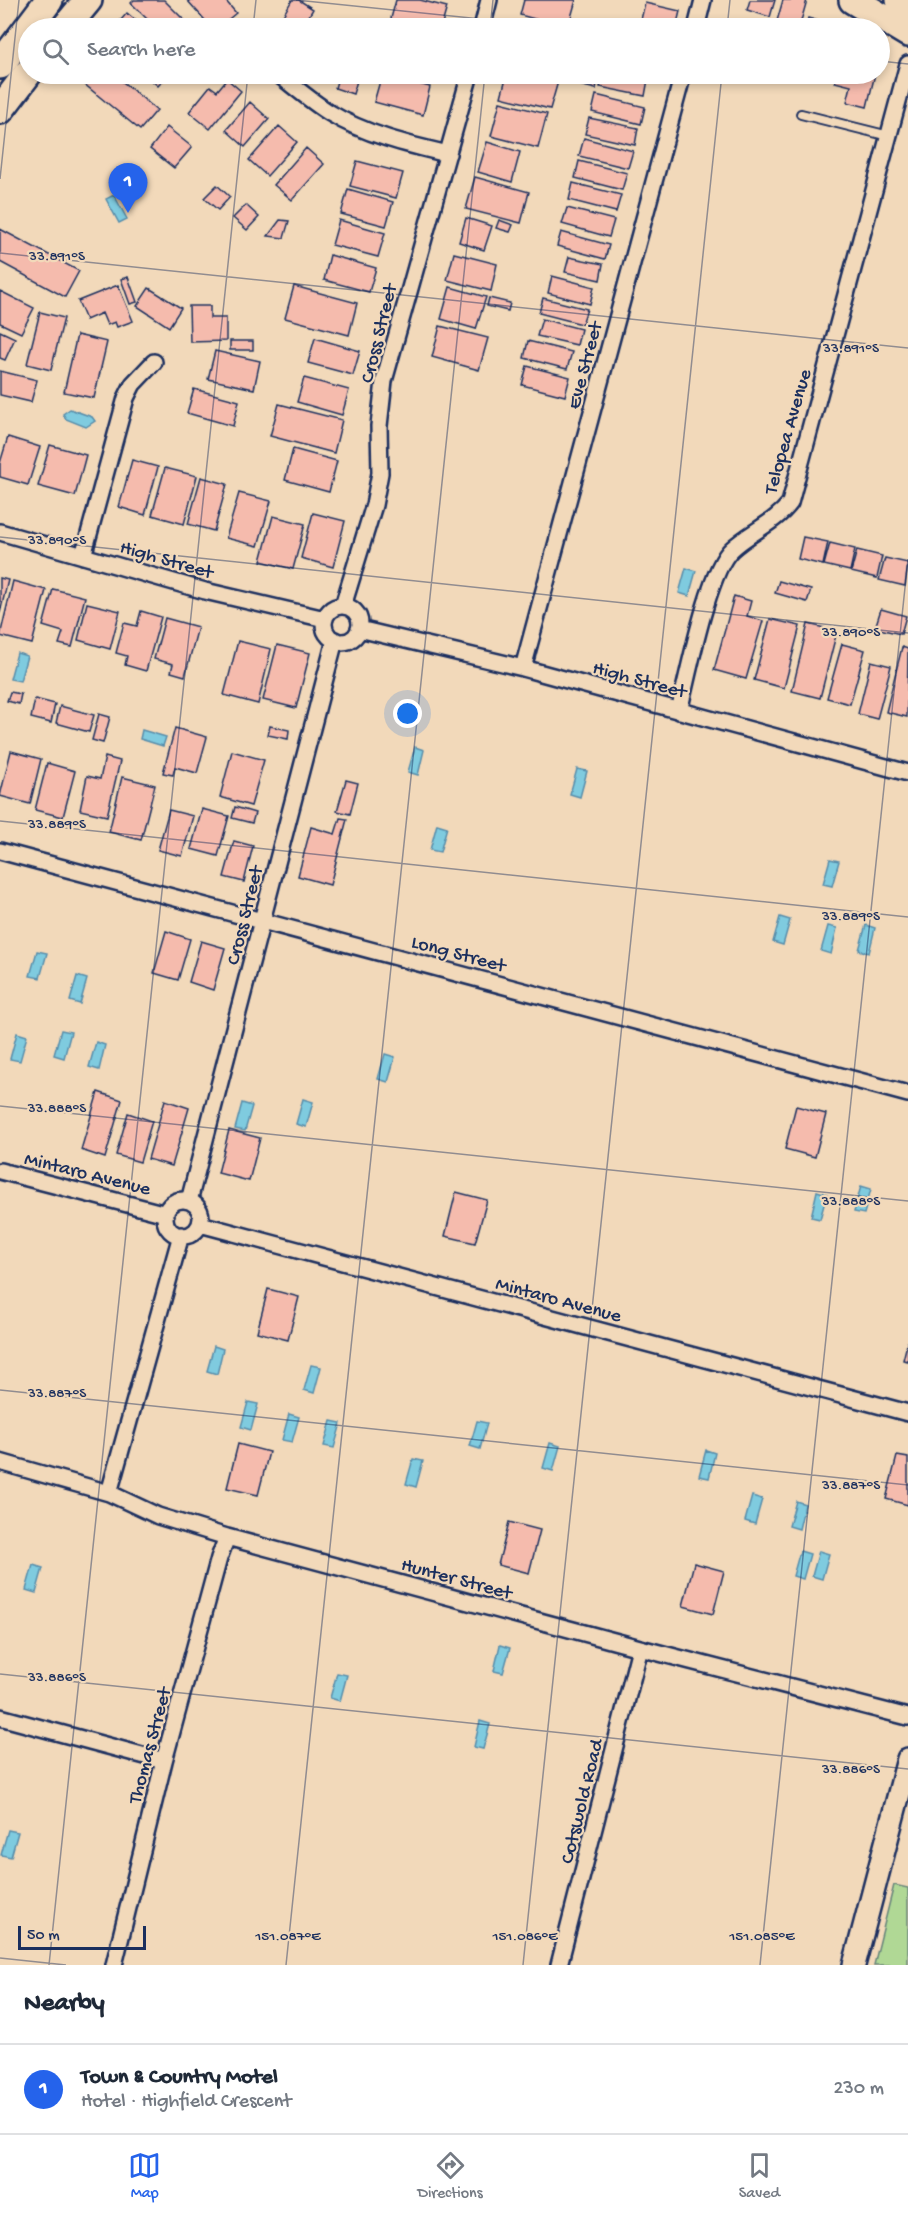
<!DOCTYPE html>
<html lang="en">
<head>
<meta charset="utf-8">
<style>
  :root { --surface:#fff; --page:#f2f2f3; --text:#1f2937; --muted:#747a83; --line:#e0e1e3; --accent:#2563eb }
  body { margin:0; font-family:"Gochi Hand",sans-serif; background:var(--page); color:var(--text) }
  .scale { position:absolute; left:18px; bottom:15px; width:128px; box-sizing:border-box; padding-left:6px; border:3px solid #1b2f5e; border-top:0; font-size:16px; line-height:21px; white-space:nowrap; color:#1b2f5e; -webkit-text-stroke:4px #f2d9ba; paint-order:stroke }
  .you { position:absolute; left:408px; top:714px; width:21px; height:21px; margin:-15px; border:4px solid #fff; border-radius:50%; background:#1a73e8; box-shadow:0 0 0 9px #1a73e833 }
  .badge { display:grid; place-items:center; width:39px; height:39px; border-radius:50%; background:var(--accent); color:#fff; font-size:20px; font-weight:700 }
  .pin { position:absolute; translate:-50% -50px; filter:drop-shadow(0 2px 3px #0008) }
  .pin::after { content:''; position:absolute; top:32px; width:21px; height:18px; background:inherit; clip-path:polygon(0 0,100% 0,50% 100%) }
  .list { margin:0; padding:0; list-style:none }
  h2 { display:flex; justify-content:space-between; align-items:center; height:78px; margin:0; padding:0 24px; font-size:26px }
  h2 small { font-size:20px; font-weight:400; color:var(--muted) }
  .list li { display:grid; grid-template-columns:39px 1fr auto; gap:18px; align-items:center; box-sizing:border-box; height:90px; padding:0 24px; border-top:2px solid var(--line) }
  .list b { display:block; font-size:22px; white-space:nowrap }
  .list p { margin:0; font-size:20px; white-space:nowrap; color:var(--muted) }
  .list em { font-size:20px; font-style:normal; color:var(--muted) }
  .icon { flex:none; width:33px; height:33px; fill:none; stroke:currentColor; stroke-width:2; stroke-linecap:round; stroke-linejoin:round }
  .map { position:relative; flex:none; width:908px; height:1965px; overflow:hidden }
  .search { position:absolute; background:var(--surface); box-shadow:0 3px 9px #0003; left:18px; right:18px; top:18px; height:66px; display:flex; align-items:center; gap:15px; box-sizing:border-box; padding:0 21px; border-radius:33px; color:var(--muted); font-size:22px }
  .sheet { height:168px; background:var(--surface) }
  nav { display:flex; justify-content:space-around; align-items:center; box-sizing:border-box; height:84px; border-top:2px solid var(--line); background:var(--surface); font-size:16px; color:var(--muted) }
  nav a { display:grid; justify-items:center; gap:3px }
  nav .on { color:var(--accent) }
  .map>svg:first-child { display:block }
  .green { fill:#b0d895; stroke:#66847a; stroke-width:1.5 }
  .water { fill:#7fcbdf; stroke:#578dab; stroke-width:1.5 }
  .building { fill:#f5bbad; stroke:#1b2f5e; stroke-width:1.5 }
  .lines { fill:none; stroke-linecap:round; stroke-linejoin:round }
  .lane-casing { stroke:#1b2f5e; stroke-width:12 }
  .street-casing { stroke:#1b2f5e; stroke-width:20 }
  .secondary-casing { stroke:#1b2f5e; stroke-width:26 }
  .highway-casing { stroke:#1b2f5e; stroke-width:32 }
  .lane { stroke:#f2d9ba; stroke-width:8 }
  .street { stroke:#f2d9ba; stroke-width:15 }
  .secondary { stroke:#f2d9ba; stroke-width:21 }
  .highway { stroke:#f2d9ba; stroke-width:27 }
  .ticks { fill:none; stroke:#1b2f5e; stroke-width:1.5; stroke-opacity:0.45 }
  .labels { text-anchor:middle; stroke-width:4.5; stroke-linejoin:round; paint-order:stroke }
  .street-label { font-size:20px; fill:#1b2f5e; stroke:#f2d9ba }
  .ticks-label { font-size:15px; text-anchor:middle; fill:#1b2f5e; stroke:#f2d9ba; stroke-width:4.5; stroke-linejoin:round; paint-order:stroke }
</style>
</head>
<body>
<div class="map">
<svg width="908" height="1965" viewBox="0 0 908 1965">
  <rect width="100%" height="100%" fill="#f2d9ba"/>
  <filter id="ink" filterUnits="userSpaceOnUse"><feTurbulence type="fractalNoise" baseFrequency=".0167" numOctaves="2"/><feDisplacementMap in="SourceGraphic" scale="12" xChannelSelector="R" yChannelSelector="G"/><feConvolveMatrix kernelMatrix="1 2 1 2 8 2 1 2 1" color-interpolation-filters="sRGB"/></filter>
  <g filter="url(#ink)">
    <path class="green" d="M894 1885 908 1888V1965H874Z"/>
    <path class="water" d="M114 195 127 219 119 223 106 199Z
      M70 409 92 417 95 421 86 427 66 419 63 414Z
      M686 568 696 571 689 596 679 593Z
      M17 653 27 656 20 681 10 679Z
      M142 730 166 737 163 746 140 739Z
      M415 747 424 750 418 775 408 772Z
      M577 769 587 771 580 797 570 794Z
      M437 824 447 827 440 852 430 850Z
      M830 859 839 861 832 886 823 884Z
      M780 917 790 920 783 945 773 942Z
      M866 925 875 928 869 953 859 950Z
      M828 926 837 928 831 954 821 951Z
      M37 951 47 953 40 978 30 976Z
      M77 976 87 979 80 1004 70 1001Z
      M61 1030 71 1032 64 1058 54 1055Z
      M17 1033 27 1036 20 1061 10 1059Z
      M96 1042 105 1045 99 1070 89 1067Z
      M385 1054 395 1057 388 1082 378 1079Z
      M303 1099 313 1102 306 1127 296 1124Z
      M242 1103 252 1106 245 1131 235 1129Z
      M861 1186 871 1189 864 1214 854 1212Z
      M817 1191 827 1194 820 1219 811 1217Z
      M214 1346 223 1349 217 1374 207 1371Z
      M311 1365 321 1367 314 1393 304 1390Z
      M248 1402 258 1404 251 1430 241 1427Z
      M289 1414 299 1417 292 1442 282 1440Z
      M331 1421 341 1423 334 1448 324 1446Z
      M477 1421 487 1423 480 1449 470 1446Z
      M550 1443 560 1446 553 1471 543 1468Z
      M706 1450 715 1453 709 1478 699 1476Z
      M413 1459 423 1461 416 1487 406 1484Z
      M752 1496 762 1499 755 1524 745 1521Z
      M796 1501 805 1504 799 1529 789 1526Z
      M800 1551 810 1554 803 1579 793 1576Z
      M819 1551 829 1554 822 1579 812 1576Z
      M33 1565 43 1568 36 1593 26 1590Z
      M500 1645 510 1648 503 1673 494 1671Z
      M337 1673 347 1675 340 1701 330 1698Z
      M480 1721 490 1724 483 1749 474 1747Z
      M8 1830 18 1832 11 1857 1 1855Z"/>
    <path class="building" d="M134 0H164L192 28H156L131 3Z
      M187 0H225L236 13 218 28H212Z
      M292 0H299L313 9 302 28H276Z
      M396 0H420L447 7 441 28H412L390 22Z
      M524 0H576L568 28 520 15Z
      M750 0H775L770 17 747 10Z
      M783 0H807L799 28H775Z
      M645 3 680 11 676 28H639Z
      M127 13 145 28H114Z
      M808 18 843 28H805Z
      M320 21 332 28H315Z
      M517 22 541 28H515Z
      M72 74H113L157 110 140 130Z
      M144 74H169L158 86Z
      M339 74H359L353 94 335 88Z
      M382 74 430 87 423 115 374 102Z
      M507 74H543L559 78 550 109 501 97Z
      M581 74H599L596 89 579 85Z
      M603 74H649L645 96 600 87Z
      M837 74H875L867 107 847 102 851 86 835 82Z
      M227 79 241 91 210 129 189 112 210 86 217 91Z
      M596 95 645 107 641 124 592 112Z
      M250 102 269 119 245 147 226 130Z
      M500 102 547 114 538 148 491 136Z
      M589 118 638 128 635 145 585 134Z
      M279 126 297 142 267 176 249 160Z
      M167 127 192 147 174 168 150 149Z
      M584 138 633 151 628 168 579 156Z
      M487 142 520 152 512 182 478 172Z
      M306 148 324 164 292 200 274 185Z
      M357 161 403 173 396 198 350 186Z
      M579 161 627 173 622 190 575 178Z
      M475 177 529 192 521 223 466 209Z
      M573 183 621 195 616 212 569 200Z
      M217 185 230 197 218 210 204 198Z
      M348 189 393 202 386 226 341 214Z
      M246 205 259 217 247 230 233 218Z
      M567 208 614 220 609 237 562 224Z
      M466 218 492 226 484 250 459 242Z
      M280 220 289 221 284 238 268 236Z
      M339 220 385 233 378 257 332 245Z
      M499 220 513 225 510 232 496 228Z
      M0 229 79 271 65 297 0 262Z
      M561 232 609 245 605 259 557 246Z
      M454 253 497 264 491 291 447 280Z
      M330 255 376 268 369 292 324 280Z
      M569 257 603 264 600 280 565 272Z
      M552 276 594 287 590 304 548 293Z
      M128 277 137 302 130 304 121 279Z
      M118 285 133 321 117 327 115 322 107 325 102 313 86 320 78 301Z
      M294 286 357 303 349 335 285 318Z
      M450 287 486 297 476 329 441 319Z
      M149 288 181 308 169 327 137 306Z
      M0 291 34 308 21 333 0 323Z
      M489 298 510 303 508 311 487 306Z
      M543 298 587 309 582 324 539 313Z
      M189 306H210V318H226V341L190 342Z
      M40 312 64 318 51 370 27 364Z
      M542 319 581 329 577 345 537 336Z
      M440 326 488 338 479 370 432 357Z
      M0 331 15 338 5 360 0 358Z
      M77 335 107 342 94 398 64 392Z
      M315 338 360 351 353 375 308 363Z
      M230 341H253V350H230Z
      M528 341 572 352 567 369 524 358Z
      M215 351 260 361 254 389 208 379Z
      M527 366 570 377 565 396 522 385Z
      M0 371 37 380 31 402 0 395Z
      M304 378 349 390 342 415 297 402Z
      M194 389 239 401 233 426 187 413Z
      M279 404 342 420 334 453 270 436Z
      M8 437 40 447 28 485 0 477V463Z
      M50 445 86 455 75 496 38 486Z
      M293 449 337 461 329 492 285 480Z
      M132 460 158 467 145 515 119 507Z
      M165 468 197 476 184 524 152 515Z
      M201 477 227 484 214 531 188 524Z
      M239 493 271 501 258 546 226 538Z
      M313 513 345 521 333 567 301 558Z
      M273 516 305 524 293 569 261 561Z
      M803 537 828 542 823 565 798 559Z
      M830 543 855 549 850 571 824 565Z
      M857 550 882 556 877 578 851 572Z
      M885 558 908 563 905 586 879 580Z
      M0 578 8 580 0 613Z
      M13 581 46 590 32 644 0 636Z
      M779 581 811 590 807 602 775 593Z
      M53 589 85 597 72 647 59 644 63 632 43 626Z
      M734 596 751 601 747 616 763 621 746 679 714 670Z
      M87 603 120 611 110 649 78 640Z
      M881 609 906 616 901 634 875 628Z
      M141 611 161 617 146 671 125 665 127 656 116 653 124 623 137 626Z
      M165 618 198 627 185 676 171 672 173 664 154 659Z
      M770 619 800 626 784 688 754 680Z
      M808 624 837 631 820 698 792 691Z
      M238 641 271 649 258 704 224 695Z
      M842 644 865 650 850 704 827 698Z
      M277 645 310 653 296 708 263 700Z
      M902 647 908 649 907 717 886 712Z
      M871 661 891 666 877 719 858 714Z
      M10 692 21 694 19 704 7 701Z
      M35 699 55 704 51 723 31 718Z
      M60 706 94 715 89 732 56 723Z
      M99 714 110 717 103 743 92 740Z
      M270 726 289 730 288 739 268 735Z
      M175 728 207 737 197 773 175 767 173 775 163 773Z
      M11 751 41 759 30 804 0 796Z
      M232 751 264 760 251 806 220 797Z
      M105 757 120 761 107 816 80 810 87 776 100 779Z
      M47 763 75 771 63 817 35 810Z
      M122 777 155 785 141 840 109 832Z
      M346 780 358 783 350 814 337 811Z
      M235 807 255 813 252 823 232 818Z
      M202 809 229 816 218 856 191 849Z
      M169 810 193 816 182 856 158 850Z
      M340 818 347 819 330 885 298 876 311 827 335 834Z
      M234 841 253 846 244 882 224 877Z
      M166 931 190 939 178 980 154 973Z
      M201 941 225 948 213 990 189 982Z
      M98 1092 122 1100 105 1158 81 1150Z
      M165 1100 189 1108 172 1166 148 1159Z
      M796 1106 826 1114 815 1157 785 1149Z
      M128 1113 152 1121 140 1162 116 1155Z
      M229 1130 260 1138 249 1181 218 1173Z
      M456 1192 487 1200 475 1243 445 1236Z
      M268 1289 299 1297 288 1340 257 1332Z
      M908 1340V1361L903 1360Z
      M238 1444 269 1452 258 1495 227 1488Z
      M897 1456 908 1458V1505L886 1499Z
      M509 1522 540 1530 529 1573 498 1565Z
      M694 1563 724 1571 713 1614 683 1606Z"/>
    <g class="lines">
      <g class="lane-casing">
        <path id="lane" d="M801 114 889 136"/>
      </g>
      <g class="street-casing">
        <path id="street" d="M482 28 489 0
          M696 28 703 0
          M278 74C295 87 312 102 330 113 364 134 409 145 448 154
          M0 532 205 591 325 619
          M83 556 126 398 133 384 154 362
          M343 606 374 505 380 473 379 426 384 381 470 74
          M324 624a18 18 0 1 1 36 0a18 18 0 1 1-36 0Z
          M359 629 523 668 908 773
          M523 668 683 74
          M679 711C688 676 708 570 732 549 750 532 775 523 790 503L908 64
          M0 851 908 1094
          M0 1171 166 1214
          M165 1218a18 18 0 1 1 36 0a18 18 0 1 1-36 0Z
          M189 1201 335 640
          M200 1224 908 1413
          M0 1462 109 1493 158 1516 227 1537 640 1648 908 1717
          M109 1493 181 1235
          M0 1717 164 1761
          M114 1965 164 1761 219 1558 227 1537
          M559 1965 640 1648"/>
      </g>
      <g class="secondary-casing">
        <path id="secondary" d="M854 1965 908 1759"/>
      </g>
      <g class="highway-casing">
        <path id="highway" d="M853 0 908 33
          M900 0 908 5
          M65 28 88 0
          M0 65 49 0
          M0 110 28 73"/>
      </g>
      <use href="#lane" class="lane"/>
      <use href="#street" class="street"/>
      <use href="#secondary" class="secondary"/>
      <use href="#highway" class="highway"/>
    </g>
  </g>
  <path class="ticks" d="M296 0 567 28M253 28 256 0M490 28 493 0M727 28 730 0M880 61 908 64M0 179 19 0M0 253 908 348M0 537 908 633M0 821 908 917M0 1106 908 1201M0 1390 908 1485M0 1674 908 1769M0 1958 66 1965M49 1965 248 74M286 1965 485 74M523 1965 722 74M760 1965 908 559"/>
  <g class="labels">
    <g class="street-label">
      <text transform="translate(377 333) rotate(-76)" y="7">Cross Street</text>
      <text transform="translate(583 365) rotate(-75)" y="7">Eve Street</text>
      <text transform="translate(786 431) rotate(-74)" y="7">Telopea Avenue</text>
      <text transform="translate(167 558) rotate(16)" y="7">High Street</text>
      <text transform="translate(640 678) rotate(15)" y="7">High Street</text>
      <text transform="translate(243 915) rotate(-76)" y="7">Cross Street</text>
      <text transform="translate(459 952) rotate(15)" y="7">Long Street</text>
      <text transform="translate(88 1172) rotate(14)" y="7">Mintaro Avenue</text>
      <text transform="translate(559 1298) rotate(15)" y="7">Mintaro Avenue</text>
      <text transform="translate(457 1577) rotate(15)" y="7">Hunter Street</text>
      <text transform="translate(148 1745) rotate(-75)" y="7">Thomas Street</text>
      <text transform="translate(580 1801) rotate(-76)" y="7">Cotswold Road</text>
    </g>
  </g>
  <g class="ticks-label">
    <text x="57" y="260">33.891°S</text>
    <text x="851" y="352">33.891°S</text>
    <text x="57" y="544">33.890°S</text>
    <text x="851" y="636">33.890°S</text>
    <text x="57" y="828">33.889°S</text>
    <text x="851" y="920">33.889°S</text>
    <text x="57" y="1112">33.888°S</text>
    <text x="851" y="1205">33.888°S</text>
    <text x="57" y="1397">33.887°S</text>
    <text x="851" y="1489">33.887°S</text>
    <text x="57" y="1681">33.886°S</text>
    <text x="851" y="1773">33.886°S</text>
    <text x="288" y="1940">151.087°E</text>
    <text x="525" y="1940">151.086°E</text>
    <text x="762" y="1940">151.085°E</text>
  </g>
</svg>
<div class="scale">50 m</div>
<div class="you"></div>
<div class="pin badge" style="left:128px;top:213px">1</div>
<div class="search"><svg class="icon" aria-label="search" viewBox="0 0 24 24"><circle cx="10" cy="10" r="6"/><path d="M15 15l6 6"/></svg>Search here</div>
</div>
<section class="sheet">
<h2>Nearby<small></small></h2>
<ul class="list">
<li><span class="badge">1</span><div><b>Town &amp; Country Motel</b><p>Hotel · Highfield Crescent</p></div><em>230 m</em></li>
</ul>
</section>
<nav>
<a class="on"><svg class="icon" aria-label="map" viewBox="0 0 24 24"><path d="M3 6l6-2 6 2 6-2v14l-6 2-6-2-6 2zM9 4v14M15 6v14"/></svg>Map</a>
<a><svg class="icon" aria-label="directions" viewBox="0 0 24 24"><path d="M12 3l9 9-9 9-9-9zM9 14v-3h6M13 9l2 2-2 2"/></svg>Directions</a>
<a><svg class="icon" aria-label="saved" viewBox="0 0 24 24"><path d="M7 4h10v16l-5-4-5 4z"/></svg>Saved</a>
</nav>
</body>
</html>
